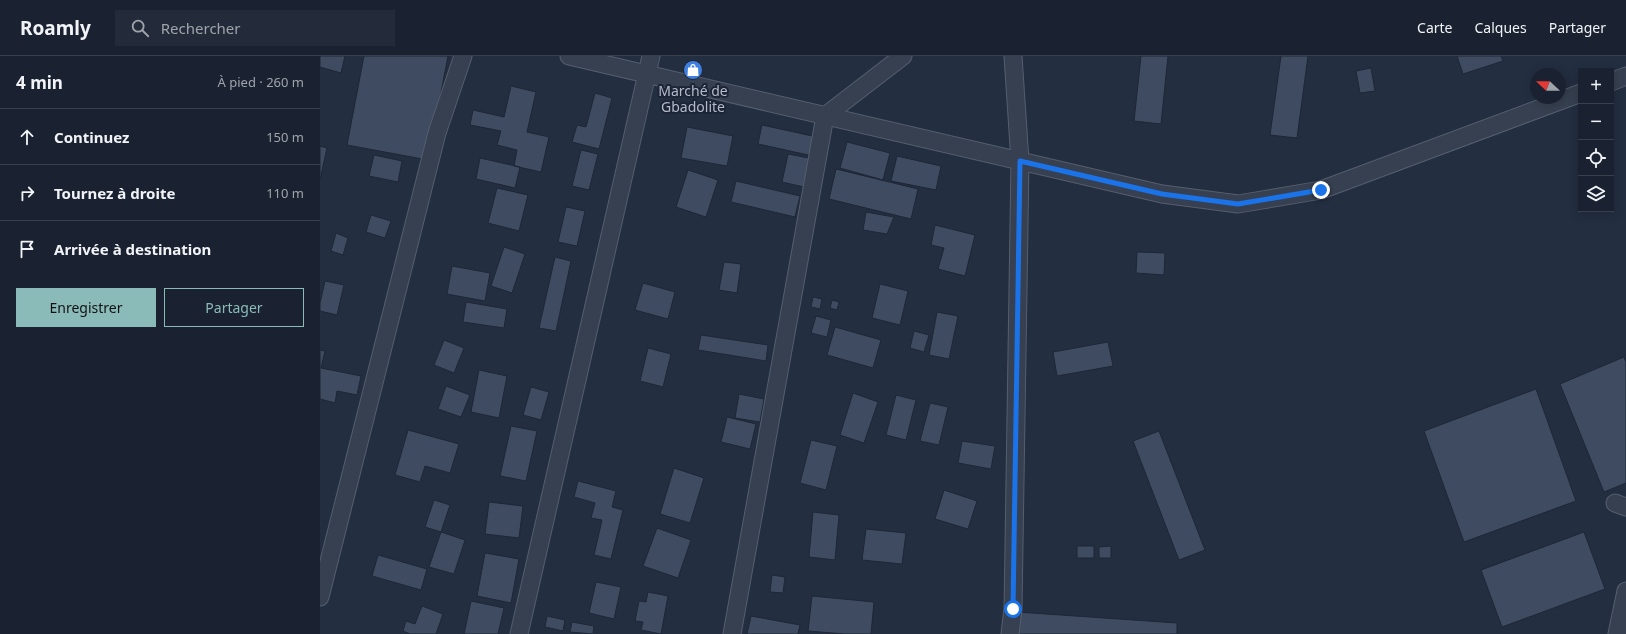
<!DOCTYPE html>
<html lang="fr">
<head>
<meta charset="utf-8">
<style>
  :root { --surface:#1a2231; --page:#232a39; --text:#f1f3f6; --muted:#9fa4ab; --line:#383f4d; --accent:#8bbbb9 }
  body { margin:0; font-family:"Noto Sans",sans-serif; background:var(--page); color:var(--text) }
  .controls { position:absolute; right:12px; top:12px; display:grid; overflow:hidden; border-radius:0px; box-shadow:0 2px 10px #0003 }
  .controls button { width:36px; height:36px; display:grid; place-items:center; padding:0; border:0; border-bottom:1px solid var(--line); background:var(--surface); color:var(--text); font:20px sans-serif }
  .compass { position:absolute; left:1210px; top:12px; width:36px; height:36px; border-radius:50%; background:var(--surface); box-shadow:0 2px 10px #0003; rotate:292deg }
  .stop { position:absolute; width:12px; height:12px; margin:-9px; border:3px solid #1a73e8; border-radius:50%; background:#fff }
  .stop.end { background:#1a73e8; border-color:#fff; box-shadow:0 1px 4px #0008 }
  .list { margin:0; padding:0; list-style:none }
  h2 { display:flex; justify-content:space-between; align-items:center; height:52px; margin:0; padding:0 16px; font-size:17px }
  h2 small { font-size:13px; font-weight:400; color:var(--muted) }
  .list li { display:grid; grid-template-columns:26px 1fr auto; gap:12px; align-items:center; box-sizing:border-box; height:56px; padding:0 16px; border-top:1px solid var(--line) }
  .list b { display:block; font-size:15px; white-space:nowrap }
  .list em { font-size:13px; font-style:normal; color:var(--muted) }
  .actions { display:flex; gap:8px; padding:12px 16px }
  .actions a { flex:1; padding:9px 0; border:1px solid var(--accent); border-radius:0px; text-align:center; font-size:14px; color:var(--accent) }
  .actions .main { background:var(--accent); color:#111 }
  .icon { flex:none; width:22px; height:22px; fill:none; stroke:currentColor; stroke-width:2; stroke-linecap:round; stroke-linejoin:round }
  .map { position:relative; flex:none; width:1306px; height:578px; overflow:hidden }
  header { display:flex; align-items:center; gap:24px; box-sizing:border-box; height:56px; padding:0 20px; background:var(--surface); border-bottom:1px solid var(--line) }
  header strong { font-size:19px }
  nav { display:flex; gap:22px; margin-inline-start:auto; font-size:14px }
  .search { width:280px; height:36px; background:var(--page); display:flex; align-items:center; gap:10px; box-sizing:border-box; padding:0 14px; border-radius:0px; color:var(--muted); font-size:15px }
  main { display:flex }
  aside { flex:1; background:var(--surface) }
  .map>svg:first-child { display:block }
  .building { fill:#3f4b61; stroke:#1e2737 }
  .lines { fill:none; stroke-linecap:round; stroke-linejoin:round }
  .minor-casing { stroke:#555e6e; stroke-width:19 }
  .minor { stroke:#374050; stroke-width:17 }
  .route { stroke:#1a73e8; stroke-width:5 }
  .labels { text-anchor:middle; stroke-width:4; stroke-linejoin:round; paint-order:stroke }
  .poi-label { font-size:14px; fill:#b4bbcb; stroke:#1c2535 }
</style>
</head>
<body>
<header>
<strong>Roamly</strong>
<div class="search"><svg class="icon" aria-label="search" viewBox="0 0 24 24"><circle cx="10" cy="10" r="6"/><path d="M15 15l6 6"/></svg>Rechercher</div>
<nav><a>Carte</a><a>Calques</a><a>Partager</a></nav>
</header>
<main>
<aside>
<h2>4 min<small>À pied · 260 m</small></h2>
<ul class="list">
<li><svg class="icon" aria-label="ahead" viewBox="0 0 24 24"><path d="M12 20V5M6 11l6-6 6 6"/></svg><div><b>Continuez</b></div><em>150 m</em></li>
<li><svg class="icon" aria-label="right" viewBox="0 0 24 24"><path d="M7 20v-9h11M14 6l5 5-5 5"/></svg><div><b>Tournez à droite</b></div><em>110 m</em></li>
<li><svg class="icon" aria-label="arrive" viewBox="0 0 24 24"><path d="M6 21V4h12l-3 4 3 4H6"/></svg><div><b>Arrivée à destination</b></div></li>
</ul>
<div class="actions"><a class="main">Enregistrer</a><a>Partager</a></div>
</aside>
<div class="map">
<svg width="1306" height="578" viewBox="0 0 1306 578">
  <rect width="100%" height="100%" fill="#232e41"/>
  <path class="building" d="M0 0H25L21 17 0 11Z
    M44 0H128L108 104 27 89Z
    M821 0H848L841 68 814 65Z
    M961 0H988L977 82 950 79Z
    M1137 0H1181L1183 5 1143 18Z
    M1051 12 1055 35 1040 37 1036 15Z
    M191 30 216 36 207 76 229 81 221 116 194 110 197 94 177 89 181 75 150 69 153 54 184 61Z
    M275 37 292 42 279 93 252 86 257 69 266 71Z
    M442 69 497 81 493 100 438 88Z
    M367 71 413 80 407 110 361 102Z
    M527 86 570 97 563 124 520 112Z
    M0 90 7 92 0 124Z
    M261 94 278 98 269 134 252 130Z
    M468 98 494 103 488 132 462 126Z
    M54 99 82 105 78 126 49 120Z
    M577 100 621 110 616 134 571 125Z
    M160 102 200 111 195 132 156 123Z
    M516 113 598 133 591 163 509 143Z
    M368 114 398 124 386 161 356 151Z
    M416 125 480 140 475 161 411 146Z
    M177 132 208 139 199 175 168 167Z
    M246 151 265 155 257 190 238 186Z
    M546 156 574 161 567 178 543 174Z
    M51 159 71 165 65 182 46 176Z
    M615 169 655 179 645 220 618 213 624 192 611 189Z
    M16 177 28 182 23 199 11 195Z
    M184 191 205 198 192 237 171 230Z
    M817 196 845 197 844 219 816 217Z
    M235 201 251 205 236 275 219 272Z
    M404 206 421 208 417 237 399 234Z
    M132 210 170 217 165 245 127 238Z
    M5 225 24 229 17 259 0 255V247Z
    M323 227 355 236 348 263 315 254Z
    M560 228 588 235 580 269 552 262Z
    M493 241 502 243 500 253 491 251Z
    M512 244 519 246 517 254 510 252Z
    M146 246 187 253 184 272 143 266Z
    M617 256 638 260 629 303 609 299Z
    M496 260 511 264 507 281 491 277Z
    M515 271 561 284 553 312 507 299Z
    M594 275 609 279 604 296 590 292Z
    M381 279 448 289 446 305 378 294Z
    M124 284 144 292 134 317 114 309Z
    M788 286 793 310 737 320 733 296Z
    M328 292 351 298 343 331 320 325Z
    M0 294 5 295 1 312 41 320 37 339 17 335 15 347 0 343Z
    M1304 301 1306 306V427L1284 436 1240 328Z
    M159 314 187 320 179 362 151 356Z
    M126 330 150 339 141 361 118 353Z
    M211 331 229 336 221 364 203 359Z
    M1216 333 1256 445 1144 486 1104 375Z
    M533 337 558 346 544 387 520 379Z
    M419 338 444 343 440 366 415 362Z
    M576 339 596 344 586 384 566 379Z
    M610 347 628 351 619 389 600 385Z
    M407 361 436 368 430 393 401 386Z
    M191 370 217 375 206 425 180 420Z
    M88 374 139 388 130 417 105 410 100 426 75 419Z
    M839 375 885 494 859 504 813 385Z
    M491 384 517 390 506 434 480 427Z
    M642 385 675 390 671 413 638 407Z
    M354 412 384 422 370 467 340 458Z
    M258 425 296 435 292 451 303 454 291 503 274 499 282 464 271 462 275 447 254 441Z
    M624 434 657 445 648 473 615 463Z
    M114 444 130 449 121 476 105 471Z
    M169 446 203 450 199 482 165 478Z
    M493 456 519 459 515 504 489 501Z
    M337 472 371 484 358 522 323 510Z
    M546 473 586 477 582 508 542 504Z
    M121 476 145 484 134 518 109 511Z
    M1264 476 1285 533 1182 571 1161 514Z
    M757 490H774V502H757Z
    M791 490V502H779V491Z
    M165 497 199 503 191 547 157 540Z
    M58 499 107 513 101 534 52 520Z
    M452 519 465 521 463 537 450 536Z
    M276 526 301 531 294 563 269 557Z
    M328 536 348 540 341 578 321 574 323 566 315 565 319 545 326 546Z
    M492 540 554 546 551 578H525L488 575Z
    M151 545 184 552 178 578H144Z
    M102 550 123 558 116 578H90L83 575 86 565 95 568Z
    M697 556 857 567V578H696Z
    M227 560 245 564 243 575 225 571Z
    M431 560 480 569 478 578H427Z
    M252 566 274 570 273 578 250 576Z"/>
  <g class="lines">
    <g class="minor-casing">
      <path id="minor" d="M249 0 842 138 918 148 1001 134 1261 37
        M1291 26 1306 20
        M1295 447 1306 451
        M0 541 117 77 143 0
        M199 578 331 0
        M412 578 505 60 583 0
        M690 578 693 553 700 105 693 0
        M1297 578 1306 535"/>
    </g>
    <use href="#minor" class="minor"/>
  </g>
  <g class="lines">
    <path class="route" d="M693 553 700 105 842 138 918 148 1001 134"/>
  </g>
  <defs>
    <g id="shop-disc" transform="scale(1)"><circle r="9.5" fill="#3f7fe0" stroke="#1c2535"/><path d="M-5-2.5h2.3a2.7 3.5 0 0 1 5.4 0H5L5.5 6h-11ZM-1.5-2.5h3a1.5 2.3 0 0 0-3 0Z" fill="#fff"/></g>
  </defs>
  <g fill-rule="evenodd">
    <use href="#shop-disc" x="373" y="14"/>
  </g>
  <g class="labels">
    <g class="poi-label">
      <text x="373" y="40">Marché de<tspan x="373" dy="16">Gbadolite</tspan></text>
    </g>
  </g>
</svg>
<div class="controls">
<button>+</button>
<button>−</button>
<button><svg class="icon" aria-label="locate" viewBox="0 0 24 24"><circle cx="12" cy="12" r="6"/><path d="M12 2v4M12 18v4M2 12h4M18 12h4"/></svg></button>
<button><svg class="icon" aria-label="layers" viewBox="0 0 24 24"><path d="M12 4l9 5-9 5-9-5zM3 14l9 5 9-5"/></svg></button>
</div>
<svg class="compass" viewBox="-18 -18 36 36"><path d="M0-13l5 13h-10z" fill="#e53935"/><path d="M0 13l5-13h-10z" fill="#9fa4ab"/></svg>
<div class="stop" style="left:693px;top:553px"></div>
<div class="stop end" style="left:1001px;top:134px"></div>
</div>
</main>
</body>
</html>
